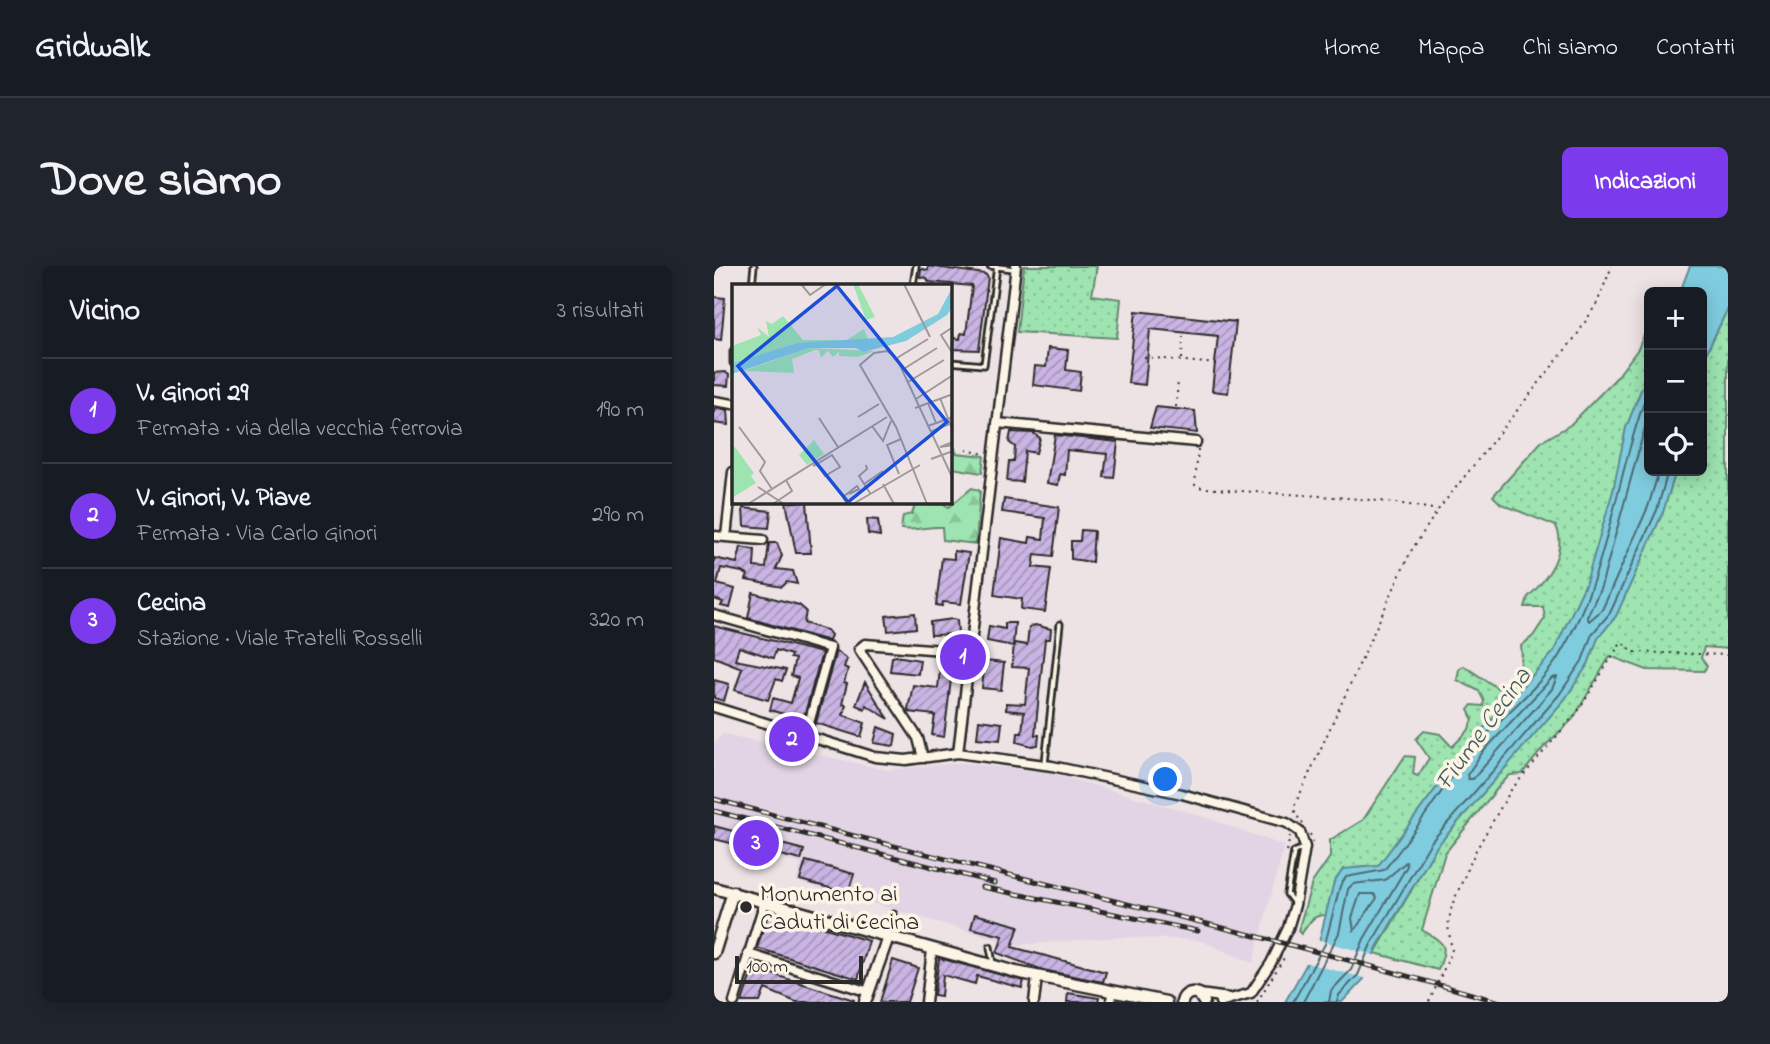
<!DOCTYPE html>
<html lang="it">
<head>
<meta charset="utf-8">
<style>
  :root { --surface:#171b24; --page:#20242c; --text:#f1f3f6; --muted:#9ea1a6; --line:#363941; --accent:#7c3aed }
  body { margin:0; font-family:"Indie Flower",sans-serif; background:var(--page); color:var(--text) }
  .controls { position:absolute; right:21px; top:21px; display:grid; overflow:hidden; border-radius:10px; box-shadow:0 4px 18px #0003 }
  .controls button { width:63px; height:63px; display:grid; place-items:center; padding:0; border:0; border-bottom:2px solid var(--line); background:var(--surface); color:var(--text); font:35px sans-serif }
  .scale { position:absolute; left:21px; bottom:18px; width:128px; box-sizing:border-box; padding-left:7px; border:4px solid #2b2b2b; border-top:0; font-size:19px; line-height:24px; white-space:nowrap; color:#2b2b2b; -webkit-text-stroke:5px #fcf5e5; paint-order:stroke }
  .you { position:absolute; left:452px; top:514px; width:24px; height:24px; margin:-18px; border:5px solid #fff; border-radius:50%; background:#1a73e8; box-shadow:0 0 0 10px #1a73e833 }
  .badge { display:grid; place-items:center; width:46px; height:46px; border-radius:50%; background:var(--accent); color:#fff; font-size:23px; font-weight:700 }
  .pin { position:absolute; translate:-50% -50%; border:4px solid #fff; box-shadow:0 2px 7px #0006 }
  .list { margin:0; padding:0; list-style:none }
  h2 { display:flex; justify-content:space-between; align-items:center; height:91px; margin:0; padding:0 28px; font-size:30px }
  h2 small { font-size:23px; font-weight:400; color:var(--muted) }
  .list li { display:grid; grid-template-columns:46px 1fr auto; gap:21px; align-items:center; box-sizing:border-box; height:105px; padding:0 28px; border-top:2px solid var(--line) }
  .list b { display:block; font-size:26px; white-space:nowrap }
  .list p { margin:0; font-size:23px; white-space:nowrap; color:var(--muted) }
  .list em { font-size:23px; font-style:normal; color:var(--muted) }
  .icon { flex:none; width:38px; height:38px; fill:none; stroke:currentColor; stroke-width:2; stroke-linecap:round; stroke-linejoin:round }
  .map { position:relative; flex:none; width:1014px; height:736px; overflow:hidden; border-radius:10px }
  header { display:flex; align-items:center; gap:42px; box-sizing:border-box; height:98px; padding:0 35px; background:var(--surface); border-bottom:2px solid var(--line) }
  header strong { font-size:33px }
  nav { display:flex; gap:38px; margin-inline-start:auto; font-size:24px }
  .intro { display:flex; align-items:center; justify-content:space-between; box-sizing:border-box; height:168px; padding:0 42px }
  h1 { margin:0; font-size:49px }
  .button { padding:18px 32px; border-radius:10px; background:var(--accent); color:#fff; font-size:24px; font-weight:700 }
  main { display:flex; gap:42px; padding:0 42px }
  aside { flex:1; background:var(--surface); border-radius:10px; box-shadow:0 4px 18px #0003 }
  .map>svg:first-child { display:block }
  .built { fill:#e2d4e4 }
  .grass { fill:url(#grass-dots); stroke:#64886e; stroke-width:2 }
  .forest { fill:url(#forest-firs); stroke:#64886e; stroke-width:2 }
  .water { fill:#80ccdf; stroke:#5e8c97; stroke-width:2 }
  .pier { fill:#ede2e4 }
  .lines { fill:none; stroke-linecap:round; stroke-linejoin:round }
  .shore { stroke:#4d6b73; stroke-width:2 }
  .building { fill:url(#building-hatch); stroke:#2b2b2b; stroke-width:2 }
  .service-casing { stroke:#2b2b2b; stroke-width:9 }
  .minor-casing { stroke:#2b2b2b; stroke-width:13 }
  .tertiary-casing { stroke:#2b2b2b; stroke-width:15 }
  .path { stroke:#2b2b2b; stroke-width:2; stroke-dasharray:2 5; stroke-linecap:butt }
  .service { stroke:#fcf5e5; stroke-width:3.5 }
  .minor { stroke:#fcf5e5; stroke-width:8 }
  .tertiary { stroke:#fcf5e5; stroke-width:10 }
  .rail-casing { stroke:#2b2b2b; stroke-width:5 }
  .rail { stroke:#fcf5e5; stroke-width:2.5; stroke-dasharray:8; stroke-linecap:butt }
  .poi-dot { fill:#2b2b2b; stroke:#fcf5e5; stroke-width:2.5 }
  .labels { text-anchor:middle; stroke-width:7; stroke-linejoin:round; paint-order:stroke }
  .poi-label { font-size:24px; fill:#2b2b2b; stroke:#fcf5e5; text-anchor:start }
  .water-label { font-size:26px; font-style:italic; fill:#445b61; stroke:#fcf5e5 }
  .inset-road { fill:none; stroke:#9f999a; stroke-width:2 }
  .view { fill:#1d4ed8; fill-opacity:0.15; stroke:#1d4ed8; stroke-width:3.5 }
  .inset-edge { fill:none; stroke:#2b2b2b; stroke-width:3.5 }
</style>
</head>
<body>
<header>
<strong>Gridwalk</strong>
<nav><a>Home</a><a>Mappa</a><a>Chi siamo</a><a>Contatti</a></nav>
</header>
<div class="intro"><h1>Dove siamo</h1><a class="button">Indicazioni</a></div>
<main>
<aside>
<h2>Vicino<small>3 risultati</small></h2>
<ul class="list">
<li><span class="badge">1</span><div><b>V. Ginori 29</b><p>Fermata · via della vecchia ferrovia</p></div><em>190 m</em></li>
<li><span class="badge">2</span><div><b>V. Ginori, V. Piave</b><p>Fermata · Via Carlo Ginori</p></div><em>290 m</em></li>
<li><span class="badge">3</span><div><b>Cecina</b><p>Stazione · Viale Fratelli Rosselli</p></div><em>320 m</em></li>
</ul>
</aside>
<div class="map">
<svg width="1014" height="736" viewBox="0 0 1014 736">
  <defs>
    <pattern id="grass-dots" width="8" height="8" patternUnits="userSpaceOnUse" patternTransform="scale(1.75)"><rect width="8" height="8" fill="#9de4b1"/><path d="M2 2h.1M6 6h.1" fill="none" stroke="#87c498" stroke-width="1.8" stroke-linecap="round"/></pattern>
    <pattern id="forest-firs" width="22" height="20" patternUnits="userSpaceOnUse" patternTransform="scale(1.75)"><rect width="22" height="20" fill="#9de4b1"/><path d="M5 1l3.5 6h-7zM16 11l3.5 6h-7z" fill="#87c498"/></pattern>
    <pattern id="building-hatch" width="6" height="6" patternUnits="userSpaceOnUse" patternTransform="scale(1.75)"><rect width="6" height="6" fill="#cab4e3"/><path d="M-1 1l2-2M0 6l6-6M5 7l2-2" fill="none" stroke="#a493b8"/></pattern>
  </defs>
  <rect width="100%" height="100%" fill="#ede2e4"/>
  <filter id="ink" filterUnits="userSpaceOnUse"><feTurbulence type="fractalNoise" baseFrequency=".0143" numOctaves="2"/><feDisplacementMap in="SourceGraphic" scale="14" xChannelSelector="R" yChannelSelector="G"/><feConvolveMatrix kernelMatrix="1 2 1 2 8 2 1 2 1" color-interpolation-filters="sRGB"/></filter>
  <g filter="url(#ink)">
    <path class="built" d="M9 468 173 504 246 497 333 506 484 549 570 580 539 697 485 674 402 671 303 679 82 615 87 598 0 574V478Z"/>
    <path class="grass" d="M310 0H383L378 29 407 33 403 72 303 66Z
      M1014 42V383L990 381 987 392 993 400 990 405 933 404 896 390 859 453 830 481 808 508 796 509 786 519 731 587 708 664C731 678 735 678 724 704L661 687 723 580 851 433 874 398 884 372 902 350 949 246 962 205H988V96Z
      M935 58V104L912 162 899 226 872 317 839 387 756 477 664 600 640 602 620 616 612 649C596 649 596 658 587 668L584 665 598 617 616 591V574L649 554 691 490 701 491 699 508 704 510 715 492 702 473 710 465 726 468 738 481 754 465 759 454 754 444 758 439 769 440 770 435 765 425 743 414 745 403 750 400 788 425C803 414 810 398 807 380L819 370 831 352 829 341H811L814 331C832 315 854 285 842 260L787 238 779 230 827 176 856 159 903 111 924 83Z"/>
    <path class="forest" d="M236 182H241L242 187 270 190 268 207 239 202 236 209Z
      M258 222 266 225 262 278 229 274 228 261C213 260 202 265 187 263L189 250 198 248 202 236H226L235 241Z"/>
    <path class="water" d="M976 0H1014V42L988 96V26H966Z
      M935 104V205H962L949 246 902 350 884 372 874 398 851 433 723 580 663 681 650 713 628 736H571L605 676 620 616 629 603 664 600 756 477 839 387 872 317 899 225 912 162Z"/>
    <path class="pier" d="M602 673 663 690 654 713 589 696Z"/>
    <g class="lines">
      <path class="shore" d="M935 147 887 321 873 351 875 355 888 344 934 241 945 205
        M843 411 838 423 759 513H754L753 509 768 487 838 412Z
        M646 628H660L663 632 640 665 638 652Z
        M579 736 611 678 626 620 632 611 670 604C703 565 729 519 762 480 786 452 827 420 845 390 895 308 901 210 935 123
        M589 736 625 667 634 623 639 618 671 614 692 596 693 600 650 673 637 704 617 725 615 736
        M623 736 625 729 644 709 657 678 717 576 845 429 868 395 878 368 896 347 943 244 954 205"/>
    </g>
    <path class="building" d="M214 0 271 8 274 11 265 84 236 83V71L246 73 247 67 252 68 258 20 215 16 213 12 206 11 207 3 214 4Z
      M0 31 11 32 7 74 0 73Z
      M422 45 522 56 514 127 498 125 504 70 436 63 431 119 414 117Z
      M334 82 354 84 352 104 367 106 365 125 319 119 321 100 332 101Z
      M11 106 15 109 14 120 0 119V107Z
      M442 141 481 145 483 167 436 162Z
      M0 143 14 144 15 159 0 157Z
      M297 166 319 167 326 172 322 187 311 185 308 216 293 215 295 195H300L301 181 295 176Z
      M341 169 404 176 400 212 390 211 393 188 353 184 351 209 346 208 344 219 333 217Z
      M290 233 345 241 339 290 321 288 319 301 337 303 331 346 307 343 308 333 280 329 287 272 315 277 316 271 329 273 331 252 288 246Z
      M72 236H93L97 287H82Z
      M29 242 57 245 55 262 30 260Z
      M153 253 164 254 166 270 154 268Z
      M367 264 380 265 378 296 357 293V275H366Z
      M55 277H63L68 290 62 303 79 305 83 318 73 316 68 321 32 314 34 309 28 306 7 302 3 318 21 323 16 342 7 340 9 336 0 333V292L23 297 27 281 41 284 40 301 52 302Z
      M240 285 255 287 247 338 229 336 228 340 222 339 228 292 240 293Z
      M39 327 85 339 92 345 90 357 113 364 117 369 115 375 34 352Z
      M201 347 202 362 174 365 172 350Z
      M239 353 243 354 244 368 217 369 216 356Z
      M291 357H301L299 380 273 375 275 360 291 363Z
      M321 359 337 363 336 373H331L326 418 321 469H325L324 479 318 480 303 476 304 467H308L310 446 292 444V437L311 438 315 402 298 401 300 377 313 379 315 361Z
      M0 360 108 387 89 454 56 444 59 432 77 437 84 412 77 410 81 393 76 392 77 389 62 384 59 392 25 381 21 394 72 404 68 415 62 413 54 434 21 424 28 402 0 391Z
      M122 385 133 393 130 401 134 403 130 417 133 418 128 438 132 439 129 449 151 457 147 471 102 457Z
      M182 390 206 394 204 408 176 405 178 391Z
      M227 395 239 397 230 471 218 469 221 449 195 446 194 443 199 419 224 422Z
      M271 395 290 397 287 424 268 422Z
      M0 414 15 418 10 435 0 432Z
      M151 416 166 440 175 453 152 439 151 443 142 439Z
      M265 454 288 457 286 474 263 472Z
      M164 461 182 468 180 480 160 477Z
      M0 560 90 584 87 594 0 573Z
      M92 595 140 608 134 627 86 614Z
      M55 645 155 675 144 713 43 682Z
      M261 648 305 660 298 681 392 706 389 716 329 704 283 687 289 670 257 662Z
      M225 692 310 715 308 722 263 710 261 718 229 709 227 730 220 729Z
      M179 694 204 702 193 736H166Z
      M39 702 140 734V736H82L51 723 46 736H28Z
      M354 727 385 732 384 736H353Z"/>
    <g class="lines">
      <g class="service-casing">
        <path id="service" d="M276 0 300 3
          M38 19 40 0
          M199 19 202 0
          M19 85V97
          M236 96 270 99 283 0
          M331 497 346 358
          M579 636 573 628 580 586 589 582
          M174 669 180 648
          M276 681 279 698"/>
      </g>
      <g class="minor-casing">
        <path id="minor" d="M0 135 19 138
          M283 157 482 176
          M0 270 49 274
          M12 271 19 206
          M0 349 116 382 92 468
          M0 441 161 491 192 494 244 487 338 500 468 528 573 557 586 566 591 581 581 639 574 662 557 697 537 727 506 736
          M244 487 302 0
          M209 492 204 472 145 383 151 378 255 386
          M34 688 155 726
          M485 728 515 732
          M20 736 51 635
          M212 736 218 684
          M320 736 323 711
          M397 736 398 727"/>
      </g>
      <g class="tertiary-casing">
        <path id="tertiary" d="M0 622 302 706 452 736
          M0 687 19 626
          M151 736 174 671
          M468 736C470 728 477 725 485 728L490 736"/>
      </g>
      <path class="path" d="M430 91 502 98
        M468 93 469 69
        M462 141 464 114
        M484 183 481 219 483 221C563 230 645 228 723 244
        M252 184 271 188
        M589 558 581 547V539L697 285 724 244 863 69 883 37 898 0
        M596 568 600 579
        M573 585 576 570
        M543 736 570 692
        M715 736 738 685 734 660 738 639 762 584 797 524 865 444 907 376 921 386 1014 389"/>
      <use href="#service" class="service"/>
      <use href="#minor" class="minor"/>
      <use href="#tertiary" class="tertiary"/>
      <g class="rail-casing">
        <path id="rail" d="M0 533C261 604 526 661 786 736
          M0 545 281 617
          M268 621 484 665"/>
      </g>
      <use href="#rail" class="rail"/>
    </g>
  </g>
  <circle class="poi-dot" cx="32" cy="641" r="7"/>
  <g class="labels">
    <g class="poi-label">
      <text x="46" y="635">Monumento ai<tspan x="46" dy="28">Caduti di Cecina</tspan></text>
    </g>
    <g class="water-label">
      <text transform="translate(768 462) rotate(-54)" y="9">Fiume Cecina</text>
    </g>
  </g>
  <g transform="translate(18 18)">
    <rect width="220" height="220" fill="#ede2e4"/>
    <path d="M121 0H126L143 33 134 36ZM51 32 71 56H115L132 45 136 55 115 58 65 59 0 79V62L29 51 25 43 37 53 34 37 40 40ZM77 64 142 67 126 73 107 72V68L101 73 96 67 89 74 87 66H83L60 75 62 89 11 87ZM82 156 92 170 75 181 67 171ZM0 159 22 189 19 192 24 199 0 214Z" fill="#9de4b1"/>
    <path d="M220 4V24L215 31 174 57 131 68 124 64H77L0 90V79L65 59 161 53 206 30Z" fill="#80ccdf"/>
    <path class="inset-road" d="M69 0 78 11 94 0M172 0 198 53M221 43 209 51 221 70M162 72 155 67 142 69 128 81 164 143 195 220M165 74 196 55M165 75 221 195M170 86 205 64M176 98 212 76M208 114 221 147M184 115 221 91M196 119 204 139M183 124 221 110M126 133 147 120M87 134 106 163M140 142 151 157 159 137M196 142 221 133M7 143 33 178 28 187 40 205M198 148 220 139M221 158 208 163 221 161M199 175 221 167M134 181 135 185 127 192 138 209M81 182 85 180 100 171 108 183 93 192 85 180 84 177M167 190 155 161 169 155M132 200 151 187M151 200 162 220M26 203 52 220M16 220 155 133M41 220 60 207 54 196M115 220 111 213 125 202 127 205 117 210M121 220 188 181"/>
    <path class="view" d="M105 2 215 138 116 218 6 82Z"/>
    <rect width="220" height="220" class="inset-edge"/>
  </g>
</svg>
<div class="controls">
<button>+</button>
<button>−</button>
<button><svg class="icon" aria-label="locate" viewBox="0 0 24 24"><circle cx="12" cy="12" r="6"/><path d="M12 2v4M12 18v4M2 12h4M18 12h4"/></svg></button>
</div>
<div class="scale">100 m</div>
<div class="you"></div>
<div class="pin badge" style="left:249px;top:391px">1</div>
<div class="pin badge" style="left:78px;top:473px">2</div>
<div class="pin badge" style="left:42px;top:577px">3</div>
</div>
</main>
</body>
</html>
